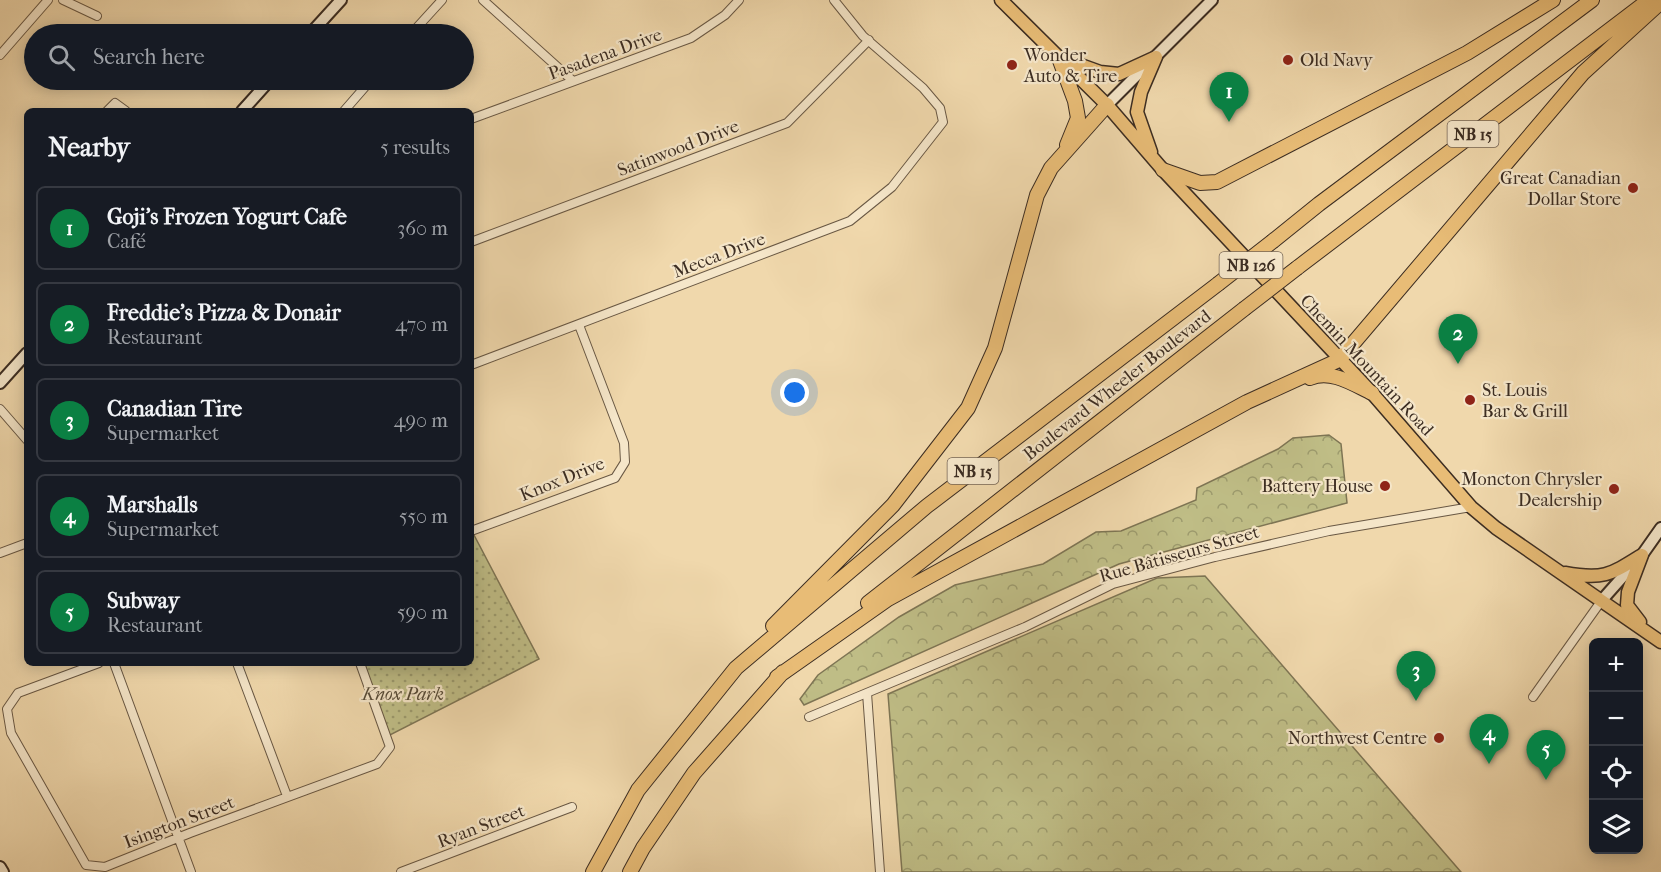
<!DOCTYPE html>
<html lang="en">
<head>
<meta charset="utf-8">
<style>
  :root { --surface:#171b24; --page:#20242c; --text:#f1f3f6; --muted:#9ea1a6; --line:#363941; --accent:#0b8043 }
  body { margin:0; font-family:"IM FELL French Canon",serif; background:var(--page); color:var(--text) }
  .controls { position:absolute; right:18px; bottom:18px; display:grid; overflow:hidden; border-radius:9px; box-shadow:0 3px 15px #0003 }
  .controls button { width:54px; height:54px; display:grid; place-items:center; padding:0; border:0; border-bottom:2px solid var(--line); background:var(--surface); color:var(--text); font:30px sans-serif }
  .you { position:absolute; left:795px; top:393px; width:21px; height:21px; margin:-15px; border:4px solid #fff; border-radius:50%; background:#1a73e8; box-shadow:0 0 0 9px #1a73e833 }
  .badge { display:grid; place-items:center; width:39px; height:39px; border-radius:50%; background:var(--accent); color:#fff; font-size:20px; font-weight:700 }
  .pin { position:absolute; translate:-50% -50px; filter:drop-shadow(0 2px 3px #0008) }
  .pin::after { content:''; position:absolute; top:32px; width:21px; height:18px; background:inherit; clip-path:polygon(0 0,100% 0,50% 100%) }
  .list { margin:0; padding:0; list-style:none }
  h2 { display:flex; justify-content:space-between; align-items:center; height:78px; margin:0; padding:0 24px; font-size:26px }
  h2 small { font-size:20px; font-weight:400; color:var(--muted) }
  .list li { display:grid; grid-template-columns:39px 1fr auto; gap:18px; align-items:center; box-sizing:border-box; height:84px; margin:0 12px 12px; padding:0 12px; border:2px solid var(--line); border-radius:9px }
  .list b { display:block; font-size:22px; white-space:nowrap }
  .list p { margin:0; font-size:20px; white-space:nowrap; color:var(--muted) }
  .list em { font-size:20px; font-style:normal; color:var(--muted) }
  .icon { flex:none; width:33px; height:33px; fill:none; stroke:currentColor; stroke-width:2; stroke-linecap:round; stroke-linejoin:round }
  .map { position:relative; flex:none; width:1661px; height:872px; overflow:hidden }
  .search { position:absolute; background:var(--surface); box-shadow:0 3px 15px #0003; left:24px; top:24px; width:450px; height:66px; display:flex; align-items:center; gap:15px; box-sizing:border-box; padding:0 21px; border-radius:33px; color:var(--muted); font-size:22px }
  .panel { position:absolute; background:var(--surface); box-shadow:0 3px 15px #0003; left:24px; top:108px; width:450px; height:558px; border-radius:9px }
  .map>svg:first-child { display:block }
  .forest { fill:url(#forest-crowns); stroke:#7e7554; stroke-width:1.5 }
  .park { fill:url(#park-dots); stroke:#7e7554; stroke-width:1.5 }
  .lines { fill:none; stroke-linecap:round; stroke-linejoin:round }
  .street-casing { stroke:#695844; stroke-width:10 }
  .secondary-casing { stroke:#3c2d22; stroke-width:14 }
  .primary-casing { stroke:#3c2d22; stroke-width:15 }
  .highway-casing { stroke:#3c2d22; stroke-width:16 }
  .street { stroke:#f5e6c9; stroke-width:8 }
  .secondary { stroke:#f5e6c9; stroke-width:10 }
  .primary { stroke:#e8bc76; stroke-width:12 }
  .highway { stroke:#e8bc76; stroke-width:14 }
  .highway-bridge-casing { stroke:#3c2d22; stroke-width:16; stroke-linecap:butt }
  .highway-bridge { stroke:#e8bc76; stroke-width:14 }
  .poi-dot { fill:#8f2418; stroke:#f5e6c9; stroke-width:2 }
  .labels { text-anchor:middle; stroke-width:4.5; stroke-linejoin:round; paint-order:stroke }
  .shield { fill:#f5e6c9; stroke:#746454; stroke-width:1.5 }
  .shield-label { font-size:16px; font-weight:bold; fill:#3c2d22 }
  .street-label { font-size:18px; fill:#3c2d22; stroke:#f5e6c9 }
  .poi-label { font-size:18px; fill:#3c2d22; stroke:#f5e6c9; text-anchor:end }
  .park-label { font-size:18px; font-style:italic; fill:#564a36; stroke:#f5e6c9 }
</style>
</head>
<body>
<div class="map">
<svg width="1661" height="872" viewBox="0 0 1661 872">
  <defs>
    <pattern id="forest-crowns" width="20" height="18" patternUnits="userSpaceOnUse" patternTransform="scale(1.5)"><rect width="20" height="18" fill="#bfbd86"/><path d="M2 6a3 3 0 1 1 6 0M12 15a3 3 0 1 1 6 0" fill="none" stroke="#9c9a6d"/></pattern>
    <pattern id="park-dots" width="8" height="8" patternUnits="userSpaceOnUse" patternTransform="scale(1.5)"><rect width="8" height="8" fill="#bfbd86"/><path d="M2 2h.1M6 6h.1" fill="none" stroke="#9c9a6d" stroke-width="1.8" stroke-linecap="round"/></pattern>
  </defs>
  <rect width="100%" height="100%" fill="#f0d8ac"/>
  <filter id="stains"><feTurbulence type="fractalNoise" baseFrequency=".00333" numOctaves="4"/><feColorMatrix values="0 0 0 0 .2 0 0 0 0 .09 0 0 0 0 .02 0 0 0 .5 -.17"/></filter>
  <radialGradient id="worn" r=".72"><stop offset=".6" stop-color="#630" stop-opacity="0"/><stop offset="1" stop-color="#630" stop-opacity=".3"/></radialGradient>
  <path class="forest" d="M1329 435 1341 444 1347 503 1119 564 804 705 800 699 818 675 899 617 955 585 1043 564 1096 532 1121 531 1196 500 1197 488 1278 449 1293 438Z
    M1205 576 1461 872H902L888 694 1157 578Z"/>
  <path class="park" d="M474 535 539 659 386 737 360 663H471V536Z"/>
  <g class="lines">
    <g class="street-casing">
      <path id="street" d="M63 0 97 16
        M483 0 573 81
        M411 34 442 0
        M0 55 48 0
        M107 111 115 103 126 111
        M344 111 371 80
        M471 119 691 38 725 15 739 0
        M471 242 787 123 869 40
        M471 365 850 221 892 187 943 122 940 108 923 88 863 36 834 0
        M0 409 27 440
        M471 531 615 478 625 462 624 443 579 325
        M0 553 27 543
        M99 663 18 693 7 709 11 733 86 865 105 867 190 833 377 764 390 747 360 663
        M114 663 191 872
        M237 663 287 796
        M867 693 880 872
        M1533 697 1602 600
        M809 717 1025 627 1113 584 1215 557 1329 531 1471 507
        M401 872 572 807"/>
    </g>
    <g class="secondary-casing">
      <path id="secondary" d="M310 34 341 0
        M1107 105 1212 0
        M242 111 270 80
        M0 383 27 353
        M1602 600 1642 555 1661 528
        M0 867 3 872"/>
    </g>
    <g class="primary-casing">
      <path id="primary" d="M1001 0 1107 105 1163 170 1372 393 1471 507 1496 528 1661 642
        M1064 59 1100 72 1119 74 1156 57
        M1151 152 1137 112 1141 92 1156 57
        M1565 573C1603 580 1610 575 1642 555
        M1640 622 1627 605 1628 592 1642 555"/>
    </g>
    <g class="highway-casing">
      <path id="highway" d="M1059 58 1075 101 1078 118 1067 145
        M1163 170 1200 183 1217 182 1467 53 1553 0
        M1273 241 1319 204 1592 0
        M1297 268 1649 0
        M1310 378C1331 369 1353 384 1372 393
        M868 603 1244 309
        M773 626 893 505 968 408 995 348 1037 195 1051 168 1107 105
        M777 677 888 599 1247 402 1339 360 1583 73 1661 2
        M593 872 638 790 736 668 927 506 1218 284
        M630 872 643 848 694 773 783 672"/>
    </g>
    <use href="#street" class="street"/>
    <use href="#secondary" class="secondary"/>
    <use href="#primary" class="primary"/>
    <use href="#highway" class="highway"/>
    <g class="highway-bridge-casing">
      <path id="highway-bridge" d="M1218 284 1273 241
        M1244 309 1297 268"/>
    </g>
    <use href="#highway-bridge" class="highway-bridge"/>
  </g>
  <g class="poi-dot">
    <circle cx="1288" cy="60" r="6"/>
    <circle cx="1012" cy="65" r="6"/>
    <circle cx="1633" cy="188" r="6"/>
    <circle cx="1470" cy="400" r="6"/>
    <circle cx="1385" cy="486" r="6"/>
    <circle cx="1614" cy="489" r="6"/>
    <circle cx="1439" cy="738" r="6"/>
  </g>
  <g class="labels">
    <g class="shield">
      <rect x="1447.5" y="121" width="51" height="26" rx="4.5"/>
      <rect x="1219.5" y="252" width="63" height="26" rx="4.5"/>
      <rect x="947.5" y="458" width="51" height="26" rx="4.5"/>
    </g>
    <g class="shield-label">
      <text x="1473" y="140">NB 15</text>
      <text x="1251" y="271">NB 126</text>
      <text x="973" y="477">NB 15</text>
    </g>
    <g class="street-label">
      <text transform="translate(605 54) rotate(-20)" y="6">Pasadena Drive</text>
      <text transform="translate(678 148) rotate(-21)" y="6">Satinwood Drive</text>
      <text transform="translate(719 255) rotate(-21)" y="6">Mecca Drive</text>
      <text transform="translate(1367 365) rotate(47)" y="6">Chemin Mountain Road</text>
      <text transform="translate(1117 385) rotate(-38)" y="6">Boulevard Wheeler Boulevard</text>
      <text transform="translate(562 479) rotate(-22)" y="6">Knox Drive</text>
      <text transform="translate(1179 554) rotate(-16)" y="6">Rue Bâtisseurs Street</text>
      <text transform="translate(179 822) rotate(-21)" y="6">Isington Street</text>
      <text transform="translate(481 826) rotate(-21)" y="6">Ryan Street</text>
    </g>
    <g class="poi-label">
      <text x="1024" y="61" text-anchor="start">Wonder<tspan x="1024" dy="21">Auto &amp; Tire</tspan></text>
      <text x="1300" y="66" text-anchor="start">Old Navy</text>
      <text x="1621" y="184">Great Canadian<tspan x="1621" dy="21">Dollar Store</tspan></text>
      <text x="1482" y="396" text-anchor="start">St. Louis<tspan x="1482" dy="21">Bar &amp; Grill</tspan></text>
      <text x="1602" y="485">Moncton Chrysler<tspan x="1602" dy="21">Dealership</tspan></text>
      <text x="1373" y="492">Battery House</text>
      <text x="1427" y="744">Northwest Centre</text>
    </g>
    <g class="park-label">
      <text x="403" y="700">Knox Park</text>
    </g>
  </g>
  <rect width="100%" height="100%" filter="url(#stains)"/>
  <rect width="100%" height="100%" fill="url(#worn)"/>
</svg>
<div class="controls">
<button>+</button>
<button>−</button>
<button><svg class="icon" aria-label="locate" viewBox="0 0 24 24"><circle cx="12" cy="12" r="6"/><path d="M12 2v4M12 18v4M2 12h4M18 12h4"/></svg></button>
<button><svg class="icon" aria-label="layers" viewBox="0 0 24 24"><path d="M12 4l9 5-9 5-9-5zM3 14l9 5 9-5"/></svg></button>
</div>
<div class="you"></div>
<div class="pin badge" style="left:1229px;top:122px">1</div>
<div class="pin badge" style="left:1458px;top:364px">2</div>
<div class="pin badge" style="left:1416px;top:701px">3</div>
<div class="pin badge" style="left:1489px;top:764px">4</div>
<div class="pin badge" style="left:1546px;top:780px">5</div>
<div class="search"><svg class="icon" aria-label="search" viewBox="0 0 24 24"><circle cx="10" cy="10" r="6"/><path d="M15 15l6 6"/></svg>Search here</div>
<section class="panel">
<h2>Nearby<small>5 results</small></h2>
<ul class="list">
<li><span class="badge">1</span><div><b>Goji's Frozen Yogurt Cafe</b><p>Café</p></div><em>360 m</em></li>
<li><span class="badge">2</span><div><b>Freddie's Pizza &amp; Donair</b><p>Restaurant</p></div><em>470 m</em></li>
<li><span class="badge">3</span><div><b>Canadian Tire</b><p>Supermarket</p></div><em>490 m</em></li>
<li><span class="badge">4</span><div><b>Marshalls</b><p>Supermarket</p></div><em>550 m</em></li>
<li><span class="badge">5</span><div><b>Subway</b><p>Restaurant</p></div><em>590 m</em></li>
</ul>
</section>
</div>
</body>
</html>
